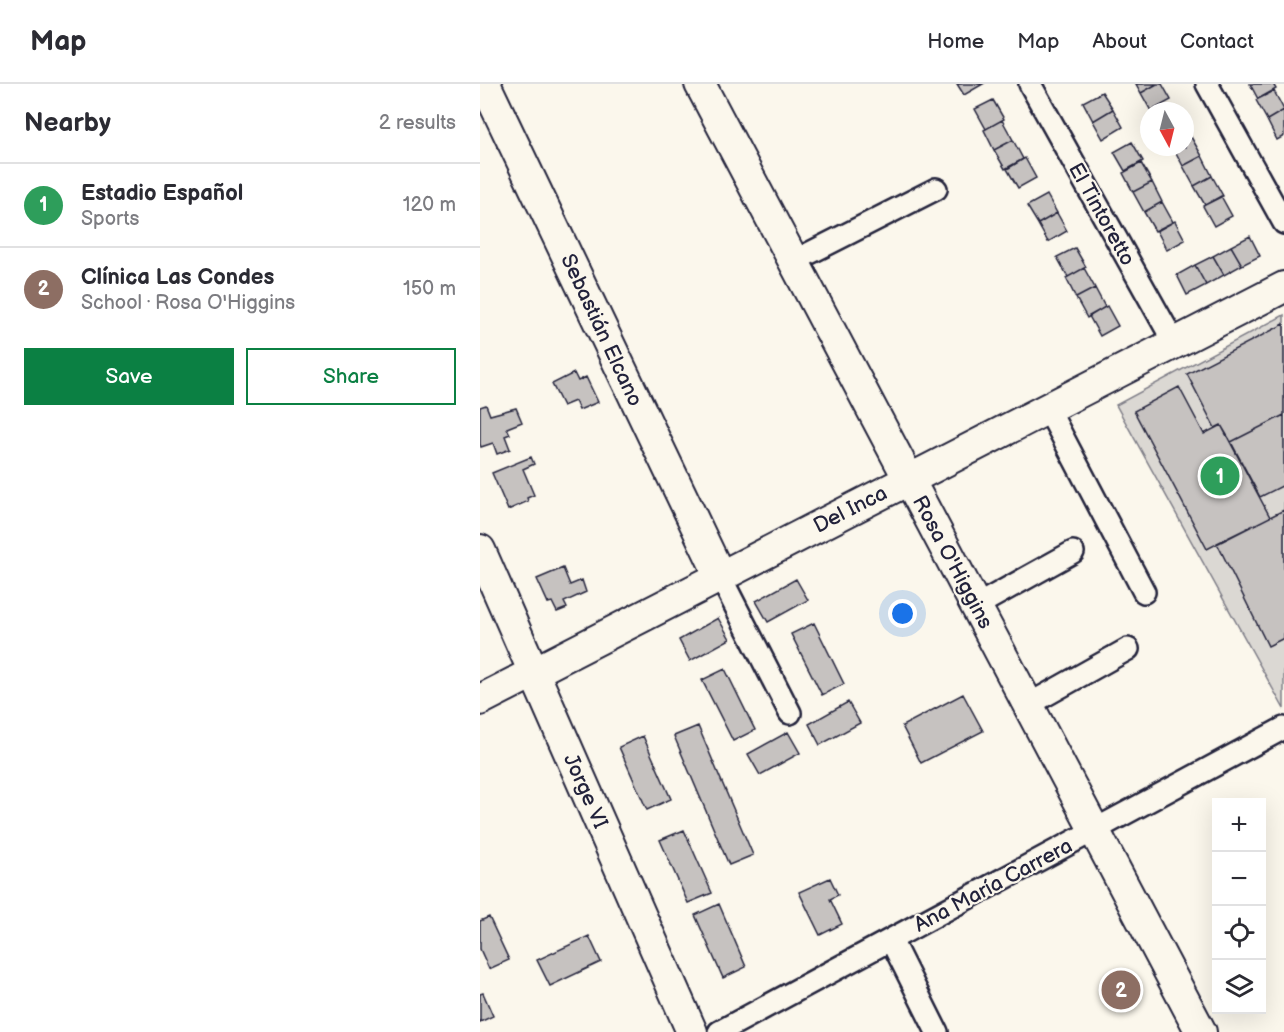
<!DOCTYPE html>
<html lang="en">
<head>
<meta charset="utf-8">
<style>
  :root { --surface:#fff; --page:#f7f7f7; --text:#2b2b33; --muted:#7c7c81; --line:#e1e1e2; --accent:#0b8043 }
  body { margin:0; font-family:"Balsamiq Sans",sans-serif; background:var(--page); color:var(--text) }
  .controls { position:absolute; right:18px; bottom:18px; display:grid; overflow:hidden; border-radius:0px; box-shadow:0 6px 24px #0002 }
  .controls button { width:54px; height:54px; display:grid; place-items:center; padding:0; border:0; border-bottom:2px solid var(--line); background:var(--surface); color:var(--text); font:30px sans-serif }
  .compass { position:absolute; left:660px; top:18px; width:54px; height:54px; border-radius:50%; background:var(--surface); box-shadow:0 6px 24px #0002; rotate:173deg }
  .you { position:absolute; left:423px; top:530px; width:21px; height:21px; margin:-15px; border:4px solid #fff; border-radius:50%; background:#1a73e8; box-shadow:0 0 0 9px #1a73e833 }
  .badge { display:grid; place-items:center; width:39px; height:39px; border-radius:50%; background:var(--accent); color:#fff; font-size:20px; font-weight:700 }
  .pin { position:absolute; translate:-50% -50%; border:3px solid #fff; box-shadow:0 2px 6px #0006 }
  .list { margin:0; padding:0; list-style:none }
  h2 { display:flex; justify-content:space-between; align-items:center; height:78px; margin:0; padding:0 24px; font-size:26px }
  h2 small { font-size:20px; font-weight:400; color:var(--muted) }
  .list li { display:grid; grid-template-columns:39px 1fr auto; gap:18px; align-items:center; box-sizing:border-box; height:84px; padding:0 24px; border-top:2px solid var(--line) }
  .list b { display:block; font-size:22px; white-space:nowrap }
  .list p { margin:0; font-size:20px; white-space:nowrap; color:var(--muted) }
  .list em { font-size:20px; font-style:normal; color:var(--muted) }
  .actions { display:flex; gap:12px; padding:18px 24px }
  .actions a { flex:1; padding:14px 0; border:2px solid var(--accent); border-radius:0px; text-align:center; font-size:21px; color:var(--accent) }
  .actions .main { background:var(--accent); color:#fff }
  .icon { flex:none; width:33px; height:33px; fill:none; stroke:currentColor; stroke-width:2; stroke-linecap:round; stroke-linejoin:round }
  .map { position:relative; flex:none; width:804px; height:948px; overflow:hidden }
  header { display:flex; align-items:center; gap:36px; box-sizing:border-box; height:84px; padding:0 30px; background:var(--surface); border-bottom:2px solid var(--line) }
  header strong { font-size:28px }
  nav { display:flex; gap:33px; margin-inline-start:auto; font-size:21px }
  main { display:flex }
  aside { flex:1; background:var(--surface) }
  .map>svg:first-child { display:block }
  .green { fill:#dbd8d3; stroke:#7e7d87; stroke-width:1.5 }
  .building { fill:#c6c2c0; stroke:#22223b; stroke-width:1.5 }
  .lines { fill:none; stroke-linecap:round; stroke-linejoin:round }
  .street-casing { stroke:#22223b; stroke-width:26 }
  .secondary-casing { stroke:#22223b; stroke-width:34 }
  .street { stroke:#fbf7ec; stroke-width:21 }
  .secondary { stroke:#fbf7ec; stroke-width:30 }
  .labels { text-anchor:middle; stroke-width:4.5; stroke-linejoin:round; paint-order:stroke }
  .street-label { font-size:21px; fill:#22223b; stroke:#fbf7ec }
</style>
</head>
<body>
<header>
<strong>Map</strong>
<nav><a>Home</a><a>Map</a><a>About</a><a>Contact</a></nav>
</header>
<main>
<aside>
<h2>Nearby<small>2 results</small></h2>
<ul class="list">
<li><span class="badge" style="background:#2e9e5b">1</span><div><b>Estadio Español</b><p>Sports</p></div><em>120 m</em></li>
<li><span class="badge" style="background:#8d6e63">2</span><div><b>Clínica Las Condes</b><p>School · Rosa O'Higgins</p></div><em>150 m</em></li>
</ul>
<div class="actions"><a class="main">Save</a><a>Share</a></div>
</aside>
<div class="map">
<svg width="804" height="948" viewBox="0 0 804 948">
  <rect width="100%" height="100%" fill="#fbf7ec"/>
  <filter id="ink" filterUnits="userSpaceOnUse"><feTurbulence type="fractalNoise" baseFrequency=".0167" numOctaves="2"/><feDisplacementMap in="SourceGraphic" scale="12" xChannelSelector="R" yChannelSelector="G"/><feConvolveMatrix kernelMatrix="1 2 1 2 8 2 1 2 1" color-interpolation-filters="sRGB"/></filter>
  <g filter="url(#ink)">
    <path class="green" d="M804 231V625L636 321Z"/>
    <path class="building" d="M477 0H503L484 11Z
      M656 0H677L661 9Z
      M677 0H682L691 16 671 27 661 9Z
      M770 0H793L796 5 778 15Z
      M794 7 804 26 787 36 776 16Z
      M622 8 633 25 613 37 603 18Z
      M513 16 524 35 506 45 495 25Z
      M633 25 643 43 623 55 613 37Z
      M804 26V52L797 56 787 36Z
      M522 36 533 56 514 66 504 46Z
      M711 53 722 72 703 82 693 63H705V56Z
      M533 56 543 75 525 85 514 66Z
      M652 58 663 77 645 87 634 68Z
      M722 72 732 92 714 102 703 82Z
      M545 74 556 94 538 104 527 85Z
      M661 79 672 98 653 108 643 89Z
      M732 92 743 112 725 121 714 102Z
      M672 98 682 118 664 128 653 108Z
      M567 111 577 129 558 140 547 122Z
      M741 112 752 132 734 142 723 122Z
      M682 118 693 138 675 147 664 128Z
      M577 129 587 147 568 158 558 140Z
      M695 137 705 156 687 166 677 147Z
      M770 152 780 172 762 181 751 162Z
      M751 162 762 181 744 191 733 172Z
      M595 164 606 183 588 193 577 173Z
      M733 172 744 191 726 201 715 181Z
      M715 181 726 201 707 211 697 191Z
      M604 184 615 204 596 214 586 194Z
      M615 204 625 223 607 234 596 214Z
      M627 222 638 242 620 252 609 232Z
      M804 240V331L751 358 741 341 735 344 707 290Z
      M94 289 98 297 106 293 118 318 99 326 95 317 83 322 72 300Z
      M699 303 724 350 741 341 790 433 727 465 654 327Z
      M6 321 10 331 36 324 42 338 27 344 30 350 25 352 30 365 17 370 13 359 1 363 0 360V323Z
      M804 331V401L780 413 751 358Z
      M51 373 54 380 43 385 54 411 47 414 48 417 28 426 12 389Z
      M804 426V554L788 562 737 459Z
      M83 484 90 501 102 496 106 508 84 518 87 524 77 528 72 518 68 519 57 495Z
      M316 495 328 516 288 538 276 517Z
      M238 534 250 555 210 577 199 556Z
      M334 539 364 600 342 611 311 550Z
      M245 585 275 646 253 657 222 596Z
      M483 610 503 647 441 679 422 642Z
      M368 618 380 639 340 661 329 640Z
      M218 642 273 771 249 781 194 652Z
      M308 648 320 669 280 691 268 670Z
      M163 652 191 715 167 726 139 663Z
      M204 746 232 809 208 819 180 756Z
      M350 794 358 811 350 815 362 840 340 851 319 808Z
      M239 820 266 883 243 894 215 831Z
      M9 833 29 876 9 885 0 865V837Z
      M109 852 121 878 70 902 57 876Z
      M3 909 13 932 0 938V910Z"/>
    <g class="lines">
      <g class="street-casing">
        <path id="street" d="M550 0 695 260
          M727 0 804 139
          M314 177 456 105
          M568 325 664 508
          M240 492 310 629
          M496 522 593 468
          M548 621 648 565
          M411 856 457 948
          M239 948 804 644"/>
      </g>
      <g class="secondary-casing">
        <path id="secondary" d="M5 0 240 492
          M220 0 721 948
          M0 466 212 948
          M0 616 804 203"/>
      </g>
      <use href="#street" class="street"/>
      <use href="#secondary" class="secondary"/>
    </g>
  </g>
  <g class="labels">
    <g class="street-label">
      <text transform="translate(622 130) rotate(61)" y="7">El Tintoretto</text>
      <text transform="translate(122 246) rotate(65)" y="7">Sebastián Elcano</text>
      <text transform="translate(370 425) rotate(-27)" y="7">Del Inca</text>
      <text transform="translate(473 478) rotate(62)" y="7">Rosa O'Higgins</text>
      <text transform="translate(106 707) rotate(66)" y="7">Jorge VI</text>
      <text transform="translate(513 801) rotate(-28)" y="7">Ana María Carrera</text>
    </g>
  </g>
</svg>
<div class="controls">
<button>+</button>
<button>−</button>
<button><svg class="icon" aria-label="locate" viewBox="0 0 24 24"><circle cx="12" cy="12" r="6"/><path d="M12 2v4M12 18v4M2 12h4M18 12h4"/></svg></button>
<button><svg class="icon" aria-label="layers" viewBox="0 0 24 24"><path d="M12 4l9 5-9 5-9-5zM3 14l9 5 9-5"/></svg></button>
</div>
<svg class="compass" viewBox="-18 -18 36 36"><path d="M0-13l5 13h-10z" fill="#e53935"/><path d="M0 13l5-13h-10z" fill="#7c7c81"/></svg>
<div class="you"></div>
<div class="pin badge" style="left:740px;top:392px;background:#2e9e5b">1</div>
<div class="pin badge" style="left:641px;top:906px;background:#8d6e63">2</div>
</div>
</main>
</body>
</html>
